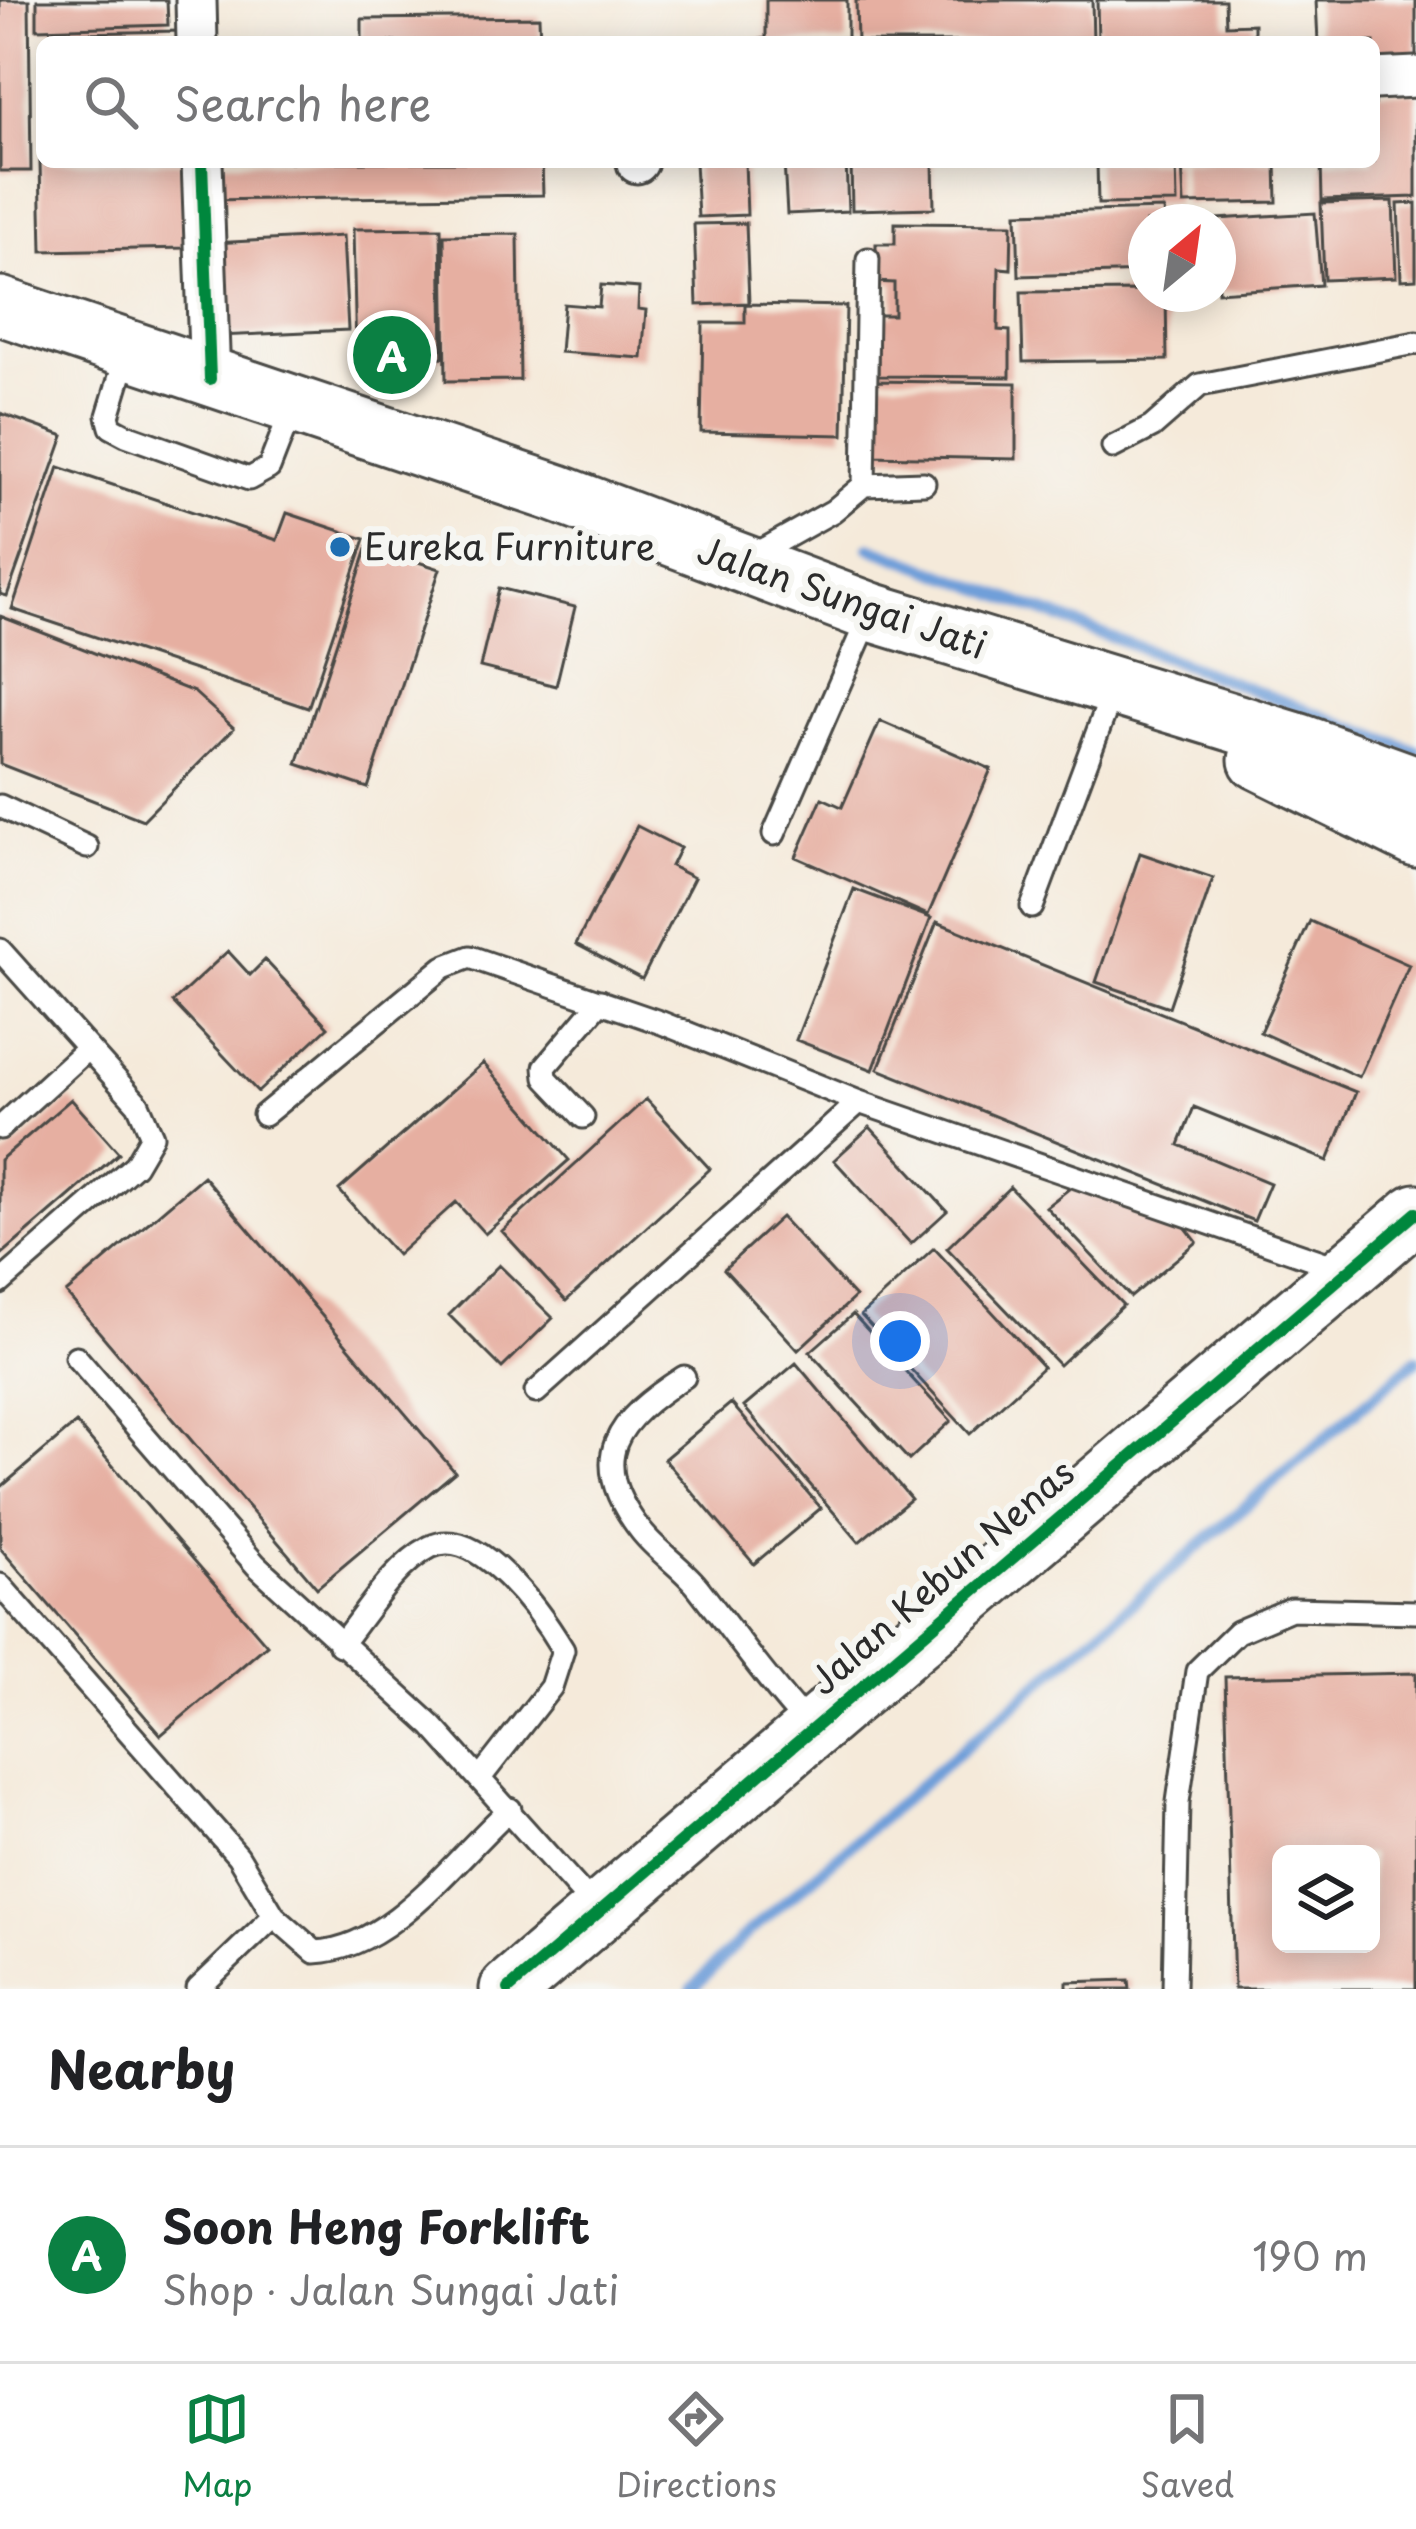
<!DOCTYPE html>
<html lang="en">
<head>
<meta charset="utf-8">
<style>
  :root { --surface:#fff; --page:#f6f6f6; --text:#202124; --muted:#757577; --line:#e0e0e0; --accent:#0b8043 }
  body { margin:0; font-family:"Playpen Sans",sans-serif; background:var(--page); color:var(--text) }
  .controls { position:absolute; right:36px; bottom:36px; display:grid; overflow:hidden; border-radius:18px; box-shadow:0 6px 30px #0003 }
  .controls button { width:108px; height:108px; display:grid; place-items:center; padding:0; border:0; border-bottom:3px solid var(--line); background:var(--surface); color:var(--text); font:60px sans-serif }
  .compass { position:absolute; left:1128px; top:204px; width:108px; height:108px; border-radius:50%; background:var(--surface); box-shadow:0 6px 30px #0003; rotate:29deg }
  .you { position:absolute; left:900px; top:1341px; width:42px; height:42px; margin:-30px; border:9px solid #fff; border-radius:50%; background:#1a73e8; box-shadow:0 0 0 18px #1a73e833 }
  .badge { display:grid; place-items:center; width:78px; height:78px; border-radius:50%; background:var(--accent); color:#fff; font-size:39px; font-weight:700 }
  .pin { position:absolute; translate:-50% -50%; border:6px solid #fff; box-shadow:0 3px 12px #0006 }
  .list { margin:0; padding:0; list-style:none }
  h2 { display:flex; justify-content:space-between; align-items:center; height:156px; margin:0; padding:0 48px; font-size:51px }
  h2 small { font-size:39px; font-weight:400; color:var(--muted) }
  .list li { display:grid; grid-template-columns:78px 1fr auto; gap:36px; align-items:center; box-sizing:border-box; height:216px; padding:0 48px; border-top:3px solid var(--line) }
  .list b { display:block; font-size:45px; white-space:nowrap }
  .list p { margin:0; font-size:39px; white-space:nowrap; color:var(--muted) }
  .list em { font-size:39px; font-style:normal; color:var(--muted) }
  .icon { flex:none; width:66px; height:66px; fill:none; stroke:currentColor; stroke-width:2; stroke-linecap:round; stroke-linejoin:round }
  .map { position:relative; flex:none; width:1416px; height:1989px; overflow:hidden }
  .search { position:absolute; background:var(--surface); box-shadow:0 6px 30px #0003; left:36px; right:36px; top:36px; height:132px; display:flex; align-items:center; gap:30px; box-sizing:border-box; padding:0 42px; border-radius:18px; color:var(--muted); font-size:45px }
  .sheet { height:372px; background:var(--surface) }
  nav { display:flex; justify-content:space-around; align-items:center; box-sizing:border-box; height:168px; border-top:3px solid var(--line); background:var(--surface); font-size:33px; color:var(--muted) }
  nav a { display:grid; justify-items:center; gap:6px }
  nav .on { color:var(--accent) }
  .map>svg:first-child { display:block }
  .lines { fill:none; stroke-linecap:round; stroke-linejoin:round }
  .stream { stroke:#6f9fd9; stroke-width:12 }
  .building { fill:#e6afa1; fill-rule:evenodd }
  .lane-casing { stroke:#494845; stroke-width:27 }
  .street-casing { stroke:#494845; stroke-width:45 }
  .secondary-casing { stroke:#494845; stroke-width:63 }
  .lane { stroke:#fff; stroke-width:21 }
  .street { stroke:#fff; stroke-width:39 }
  .secondary { stroke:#fff; stroke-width:57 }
  .cycleway-casing { stroke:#f6f6f2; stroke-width:20 }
  .cycleway { stroke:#00873e; stroke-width:12 }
  .poi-dot { fill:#1f6fb2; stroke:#f6f6f2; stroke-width:4.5 }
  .labels { text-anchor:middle; stroke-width:12; stroke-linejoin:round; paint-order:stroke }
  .poi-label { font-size:36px; fill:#2b2b2b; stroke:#f6f6f2; text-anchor:start }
  .street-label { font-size:36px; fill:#2b2b2b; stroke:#f6f6f2 }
</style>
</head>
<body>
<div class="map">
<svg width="1416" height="1989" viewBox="0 0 1416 1989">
  <rect width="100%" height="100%" fill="#f6f6f2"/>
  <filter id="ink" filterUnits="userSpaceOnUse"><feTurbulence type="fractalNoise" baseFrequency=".00833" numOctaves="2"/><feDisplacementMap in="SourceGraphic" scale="24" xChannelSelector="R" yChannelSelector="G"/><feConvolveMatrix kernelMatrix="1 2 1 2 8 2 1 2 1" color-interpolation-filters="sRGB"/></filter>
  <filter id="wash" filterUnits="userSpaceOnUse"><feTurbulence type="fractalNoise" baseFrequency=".004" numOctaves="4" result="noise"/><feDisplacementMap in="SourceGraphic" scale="48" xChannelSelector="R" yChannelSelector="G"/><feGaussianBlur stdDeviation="2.7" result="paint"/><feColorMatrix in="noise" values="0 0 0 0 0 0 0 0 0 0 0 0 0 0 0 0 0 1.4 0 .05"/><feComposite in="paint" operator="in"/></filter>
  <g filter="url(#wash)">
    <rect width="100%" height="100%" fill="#f5eada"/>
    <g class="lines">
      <path class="stream" d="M870 547 1416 751
        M692 1989 741 1939 1416 1360"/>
    </g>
    <g id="blocks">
      <path class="building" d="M0 0H29L31 171H0Z
        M37 0H167L168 25 37 29Z
        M766 0H847V42H747L766 38Z
        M856 0H1092L1093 42H857Z
        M1097 0H1225L1226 25 1254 24V42H1098Z
        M1316 0H1416V58L1374 59V42H1318Z
        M539 17 540 42H362V19Z
        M179 31V42H80V33Z
        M1416 93V197L1322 200 1321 162H1374V94Z
        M40 162H182L185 248 42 251Z
        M208 162H542L543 195 209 200Z
        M695 162H745L747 215 698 217Z
        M784 162H846L848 211 787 214Z
        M851 162H933L934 208 852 210Z
        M1097 162H1176L1177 203 1098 204Z
        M1182 162H1276L1277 202 1184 204Z
        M1393 201 1396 277 1324 280 1321 203Z
        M1416 203V279L1401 280 1398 204Z
        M1164 209 1165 222H1146V272L1019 276 1017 213Z
        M1315 213 1321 285 1218 292V219Z
        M746 223 749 303 697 305 694 224Z
        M895 223 1012 224 1011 269 999 268 998 330 1010 331V377L878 376V315H894V283L876 282V244H895Z
        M441 228 443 357 356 358 353 229Z
        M518 234 520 380 446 381 444 235Z
        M343 236 348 330 219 336 214 243Z
        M601 285 639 288 638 309 646 310 642 358 560 352 564 304 599 307Z
        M1146 291 1166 294 1167 360 1023 362 1021 292Z
        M745 304 846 306 843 435 701 432 703 323H745Z
        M870 381 1016 383V459L870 456Z
        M0 413 64 436 7 596 0 594Z
        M59 467 277 540 287 513 365 539 308 708 12 609Z
        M368 546 440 569 368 788 297 764Z
        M499 588 575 607 556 686 480 667Z
        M0 616 194 692 234 728 143 820 0 764Z
        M880 721 991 769 928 915 796 857 822 798 842 807Z
        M637 826 680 848 671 866 694 878 642 979 576 944Z
        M1140 853 1213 878 1169 1007 1096 982Z
        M854 889 931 918 873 1070 796 1040Z
        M1310 921 1409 965 1359 1077 1260 1032Z
        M937 922 1356 1092 1328 1161 1194 1107 1179 1145 1270 1183 1254 1221 878 1069Z
        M228 951 250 975 265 960 328 1027 258 1092 173 1002Z
        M483 1063 569 1160 485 1234 456 1202 397 1255 339 1190Z
        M71 1099 119 1153 0 1256V1160Z
        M646 1099 710 1169 566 1301 502 1231Z
        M870 1127 947 1211 911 1244 834 1160Z
        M203 1176 455 1472 317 1588 66 1293Z
        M1075 1184 1183 1224 1197 1242 1131 1297 1046 1207Z
        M1010 1187 1123 1305 1059 1365 947 1248Z
        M781 1217 855 1297 798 1350 724 1269Z
        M934 1248 1043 1367 970 1434 861 1315Z
        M499 1265 553 1318 502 1368 449 1315Z
        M853 1314 951 1421 909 1460 810 1352Z
        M796 1363 911 1499 859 1542 744 1407Z
        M731 1403 821 1508 754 1564 664 1459Z
        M76 1423 267 1645 161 1735 0 1548V1488Z
        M1416 1673V1989H1234L1225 1677ZM1281 1854H1371V1944H1281Z
        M1129 1980 1130 1989H1067V1982Z"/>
    </g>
  </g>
  <g filter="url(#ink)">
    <use href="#blocks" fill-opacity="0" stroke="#494845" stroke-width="3"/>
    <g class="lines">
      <g class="lane-casing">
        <path id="lane" d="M128 350 108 416 111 427 126 435 249 479 269 468 292 409
          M1113 447 1152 427 1200 385 1416 343
          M864 485 924 483
          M749 558 833 511 864 485 868 259
          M0 806 87 847
          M774 834 871 612
          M1032 907 1114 688
          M0 950 138 1104 152 1136 135 1165 0 1283
          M264 1115 444 967 470 957 662 1023 859 1102 1345 1270
          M583 1117 546 1078 545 1067 601 1001
          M0 1128 88 1048
          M76 1357 256 1565 432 1726 597 1910
          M684 1377C617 1420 584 1458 641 1531 658 1553 684 1568 700 1590 737 1638 770 1684 810 1728
          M536 1392 859 1102
          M0 1585 238 1856 274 1916 315 1952C392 1949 456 1857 510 1809
          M340 1645C366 1614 392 1567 430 1547 478 1523 542 1615 563 1650L551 1687 480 1778
          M198 1989 274 1916
          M1174 1989 1178 1802 1197 1671 1237 1632 1291 1609 1416 1612"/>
      </g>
      <g class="street-casing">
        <path id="street" d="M196 0 197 42
          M1374 79 1416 77
          M202 162 210 379
          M637 163 638 162"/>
      </g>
      <g class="secondary-casing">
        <path id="secondary" d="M0 306 556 493 871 612 1300 743 1416 785
          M1258 760 1416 838
          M509 1989 1416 1213"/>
      </g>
      <use href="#lane" class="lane"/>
      <use href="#street" class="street"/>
      <use href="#secondary" class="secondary"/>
      <g class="cycleway-casing">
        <path id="cycleway" d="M202 162 210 379
          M509 1989 1416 1213"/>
      </g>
      <use href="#cycleway" class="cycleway"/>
    </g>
  </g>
  <circle class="poi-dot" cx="340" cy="547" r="12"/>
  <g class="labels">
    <g class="poi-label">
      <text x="364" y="560">Eureka Furniture</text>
    </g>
    <g class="street-label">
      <text transform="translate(842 598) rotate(19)" y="13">Jalan Sungai Jati</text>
      <text transform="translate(942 1577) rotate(-41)" y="13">Jalan Kebun Nenas</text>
    </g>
  </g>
</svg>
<div class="controls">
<button><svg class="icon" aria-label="layers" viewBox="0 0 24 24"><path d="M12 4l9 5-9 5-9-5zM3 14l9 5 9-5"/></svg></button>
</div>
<svg class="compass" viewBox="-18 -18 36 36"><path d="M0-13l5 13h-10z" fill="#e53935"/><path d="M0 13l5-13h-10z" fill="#757577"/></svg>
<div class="you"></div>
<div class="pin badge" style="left:392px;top:355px">A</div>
<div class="search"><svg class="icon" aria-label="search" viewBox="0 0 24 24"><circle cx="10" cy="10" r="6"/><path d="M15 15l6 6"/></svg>Search here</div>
</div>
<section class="sheet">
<h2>Nearby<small></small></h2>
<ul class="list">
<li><span class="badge">A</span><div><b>Soon Heng Forklift</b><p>Shop · Jalan Sungai Jati</p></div><em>190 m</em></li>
</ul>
</section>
<nav>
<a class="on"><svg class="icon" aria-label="map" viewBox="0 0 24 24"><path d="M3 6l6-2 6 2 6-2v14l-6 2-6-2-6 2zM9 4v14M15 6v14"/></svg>Map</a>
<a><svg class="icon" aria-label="directions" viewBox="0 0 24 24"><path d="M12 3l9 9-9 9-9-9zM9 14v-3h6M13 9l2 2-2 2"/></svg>Directions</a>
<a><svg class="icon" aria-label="saved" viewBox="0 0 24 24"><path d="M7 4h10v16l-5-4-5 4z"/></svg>Saved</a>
</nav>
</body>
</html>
